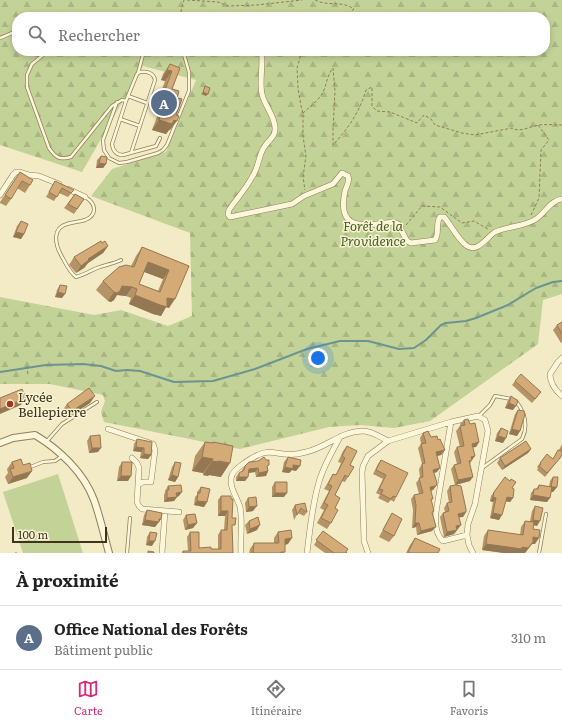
<!DOCTYPE html>
<html lang="fr">
<head>
<meta charset="utf-8">
<style>
  :root { --surface:#fff; --page:#f6f6f6; --text:#222; --muted:#767676; --line:#e0e0e0; --accent:#db2777 }
  body { margin:0; font-family:Literata,serif; background:var(--page); color:var(--text) }
  .scale { position:absolute; left:12px; bottom:10px; width:95px; box-sizing:border-box; padding-left:4px; border:2px solid #3f321e; border-top:0; font-size:11px; line-height:14px; white-space:nowrap; color:#3f321e; -webkit-text-stroke:3px #f9f4d5; paint-order:stroke }
  .you { position:absolute; left:318px; top:358px; width:14px; height:14px; margin:-10px; border:3px solid #fff; border-radius:50%; background:#1a73e8; box-shadow:0 0 0 6px #1a73e833 }
  .badge { display:grid; place-items:center; width:26px; height:26px; border-radius:50%; background:var(--accent); color:#fff; font-size:13px; font-weight:700 }
  .pin { position:absolute; translate:-50% -50%; border:2px solid #fff; box-shadow:0 1px 4px #0006 }
  .list { margin:0; padding:0; list-style:none }
  h2 { display:flex; justify-content:space-between; align-items:center; height:52px; margin:0; padding:0 16px; font-size:17px }
  h2 small { font-size:13px; font-weight:400; color:var(--muted) }
  .list li { display:grid; grid-template-columns:26px 1fr auto; gap:12px; align-items:center; box-sizing:border-box; height:64px; padding:0 16px; border-top:1px solid var(--line) }
  .list b { display:block; font-size:15px; white-space:nowrap }
  .list p { margin:0; font-size:13px; white-space:nowrap; color:var(--muted) }
  .list em { font-size:13px; font-style:normal; color:var(--muted) }
  .icon { flex:none; width:22px; height:22px; fill:none; stroke:currentColor; stroke-width:2; stroke-linecap:round; stroke-linejoin:round }
  .map { position:relative; flex:none; width:562px; height:553px; overflow:hidden }
  .search { position:absolute; background:var(--surface); box-shadow:0 2px 6px #0003; left:12px; right:12px; top:12px; height:44px; display:flex; align-items:center; gap:10px; box-sizing:border-box; padding:0 14px; border-radius:16px; color:var(--muted); font-size:15px }
  .sheet { height:116px; background:var(--surface) }
  nav { display:flex; justify-content:space-around; align-items:center; box-sizing:border-box; height:56px; border-top:1px solid var(--line); background:var(--surface); font-size:11px; color:var(--muted) }
  nav a { display:grid; justify-items:center; gap:2px }
  nav .on { color:var(--accent) }
  .map>svg:first-child { display:block }
  .green { fill:#c3d297 }
  .forest { fill:url(#forest-firs); fill-rule:evenodd }
  .lines { fill:none; stroke-linecap:round; stroke-linejoin:round }
  .stream { stroke:#6c9591; stroke-width:2 }
  .service-casing { stroke:#907e59; stroke-width:4 }
  .minor-casing { stroke:#907e59; stroke-width:6 }
  .tertiary-casing { stroke:#907e59; stroke-width:8 }
  .path { stroke:#907e59; stroke-width:1; stroke-dasharray:3 2; stroke-linecap:butt }
  .service { stroke:#fcf7da; stroke-width:2.5 }
  .minor { stroke:#fcf7da; stroke-width:5 }
  .tertiary { stroke:#fcf7da; stroke-width:6 }
  .wall { fill:#b69366; fill-rule:evenodd }
  .shaded-wall { fill:#947853 }
  .building { fill:#d4ab77; stroke:#947853; fill-rule:evenodd }
  .poi-dot { fill:#a53422; stroke:#f9f4d5; stroke-width:1.5 }
  .labels { text-anchor:middle; stroke-width:3; stroke-linejoin:round; paint-order:stroke }
  .park-label { font-size:13px; font-style:italic; fill:#465d22; stroke:#f9f4d5 }
  .poi-label { font-size:13px; fill:#3f321e; stroke:#f9f4d5; text-anchor:start }
</style>
</head>
<body>
<div class="map">
<svg width="562" height="553" viewBox="0 0 562 553">
  <defs>
    <pattern id="forest-firs" width="22" height="20" patternUnits="userSpaceOnUse"><rect width="22" height="20" fill="#c3d297"/><path d="M5 1l3.5 6h-7zM16 11l3.5 6h-7z" fill="#a9b582"/></pattern>
  </defs>
  <rect width="100%" height="100%" fill="#f3ebc5"/>
  <path class="green" d="M58 474 83 553H23L3 492Z"/>
  <path class="forest" d="M0 0H562V294L543 300 538 344 430 421 394 428 361 425 329 427 240 449 104 422 101 412 105 401 103 395 50 384H0V297L94 315 121 310 168 326 192 316 190 233 91 196 112 169 166 152 196 80 143 66 82 172 0 145ZM17 17H545V51H17Z"/>
  <g class="lines">
    <path class="stream" d="M0 372 46 365 83 364 101 366 116 371 127 370 140 371 174 382 213 381 255 369 307 349 340 341H368L399 349 414 348 426 340 441 325 446 323 466 321 476 318 508 305 536 288 553 282 562 281"/>
    <g class="service-casing">
      <path id="service" d="M174 17H175
        M0 38 17 31
        M48 51 32 64 27 75V87L49 148C56 158 59 160 71 157L112 106 122 100 126 101
        M138 73 144 51
        M128 96 147 103
        M117 102 103 140 104 150 109 158 119 163 127 162 158 153 163 150 167 145 189 91V72L183 51
        M120 119 140 126
        M131 153 155 80C154 73 147 71 140 72L137 74 126 101 112 144C113 151 116 155 123 155L156 146 160 138
        M85 197C96 203 98 215 85 220 79 222 73 222 67 224 52 228 55 244 61 255 65 262 69 272 76 277 84 275 90 271 97 268 105 265 113 264 121 260
        M479 416 490 405 495 396 511 399
        M47 441 62 424 97 402
        M28 468 43 462 55 461 62 456
        M482 468 522 439C529 425 525 413 516 401
        M127 553 130 518
        M539 553 546 514"/>
    </g>
    <g class="minor-casing">
      <path id="minor" d="M261 51C264 61 259 81 262 94 264 105 275 116 275 128 276 137 267 141 263 149 259 156 258 169 252 177 246 189 236 199 229 210L228 214 230 217 292 204 304 196 333 184 342 173 348 176C350 182 347 185 345 191 336 233 365 225 394 222L398 224 407 241 411 243 435 240C440 233 435 224 440 217H444C451 225 458 240 467 246 478 253 487 237 495 232 508 226 524 227 536 219 545 213 551 200 562 199
        M68 189 85 197
        M0 195 13 175 16 172H20L29 175 39 176 59 184
        M562 358 558 362 550 374C550 383 555 390 562 396
        M451 422 436 512C435 521 435 534 443 541L467 535
        M108 429 153 444 155 450 151 482H143L138 485
        M132 458 137 463 139 468 137 502 139 506 142 509 179 512
        M162 553 165 511
        M241 553C240 538 243 522 240 507 237 497 228 486 232 475 234 469 251 458 258 455 267 450 275 453 284 454 291 455 299 454 306 452 326 448 341 431 363 431 372 431 380 437 388 441
        M307 553C310 530 312 505 319 482 323 467 332 452 340 437
        M368 553 364 541 362 472 363 466 368 456 388 441 451 422 478 416 485 420 488 431 475 504 468 524 467 535 469 545 473 553"/>
    </g>
    <g class="tertiary-casing">
      <path id="tertiary" d="M0 443 13 438 35 435C60 450 84 473 94 500 100 517 104 535 109 553"/>
    </g>
    <path class="path" d="M187 0 218 2 228 6 257 5 302 0
      M315 0C329 7 341 0 354 9L344 17
      M182 17 181 11 184 0
      M302 51 297 68 298 88 301 106 303 113V136L306 156 303 177 305 190
      M303 113C310 107 319 100 323 92 327 84 327 75 333 68L335 91 333 130V145C348 129 360 111 366 90L372 87V106L377 111 390 112 417 123 424 115 431 119 435 125 462 133 475 135 512 128C520 133 531 126 539 125 547 124 555 125 562 125
      M531 215 539 198 541 150 549 140 538 125
      M406 225 422 206 440 207 462 223 474 221 488 229
      M27 366 28 376
      M16 552V553"/>
    <use href="#service" class="service"/>
    <use href="#minor" class="minor"/>
    <use href="#tertiary" class="tertiary"/>
  </g>
  <path class="wall" d="M170 64 180 68 172 89 170 130H169L166 134 152 130 161 106 156 105 165 81 161 80 163 74Z
    M101 156 106 164 103 168H96L97 160Z
    M20 172 30 185 25 193 17 188 11 199 6 206 0 203V202Z
    M55 181 74 190 68 197 59 193 54 201 46 197Z
    M75 194 84 199 74 214 64 208Z
    M21 221 24 234 21 239 13 237 17 226Z
    M102 243 108 246 103 253 88 263 84 268 76 273 69 265 74 257Z
    M142 247 189 266 169 308 166 307 161 316 153 314 129 304 131 298 126 296 117 295 114 300 111 302 108 301 96 290 103 281 131 266 136 256ZM144 272 163 279 158 291 139 284Z
    M60 285 62 298 55 297 57 290Z
    M562 322V342L561 343 553 330 557 325Z
    M515 381 538 396 532 403 512 385Z
    M511 396 513 410 505 408 508 400Z
    M90 403 67 418 62 411 67 404Z
    M518 410 520 431 517 436 509 434 515 414Z
    M464 420 470 424 479 442 476 447H473L472 460 470 464V481L455 485 451 469 454 465 457 464 454 452 457 447H460L456 431 460 426H461L460 424Z
    M501 428 503 443 495 441 497 433Z
    M423 433 431 437 438 440 445 450 441 455 437 456V472L434 473 436 486 433 490 431 491 432 531 417 535 416 527 412 528 413 510 411 499 414 495 419 494 416 483 420 478 419 469 422 464 418 448 421 444 420 438Z
    M90 436 98 452 89 453 87 441Z
    M137 439 151 455 148 459 140 458 141 452 133 451 134 444Z
    M205 442 212 443 213 442 221 477 209 475 208 476 203 475V473L192 471 195 456Z
    M562 444V451L559 450Z
    M347 446 350 465 348 477 345 482 342 481 335 495V508L331 523 327 529 317 523 324 510 320 508 329 491 324 489 333 474 336 475 341 463 338 462 343 451Z
    M531 449 528 453 502 470 497 463 500 458Z
    M558 450 560 458 545 477 537 470 538 468 537 467 540 463 553 459Z
    M288 457 296 471 292 470 289 473 282 472 284 462Z
    M381 460 396 497 394 502 391 500 388 503 378 498 380 495 376 493 383 479 373 474 378 464Z
    M12 462 27 478 8 484 5 477 8 473 7 469Z
    M122 462 128 481H117L119 467Z
    M175 462 178 477 175 482 168 480 172 467Z
    M245 466 268 467V471L266 476 256 477 255 472 249 473 248 477 245 481H236V477L239 473 242 471V470Z
    M505 477 512 488 513 498 510 502 506 501 499 520 490 518 493 502 490 501 491 496Z
    M553 477 557 487 553 492H551L547 502 530 500 531 493 534 489H536L539 485 549 487 550 481Z
    M275 482 284 497H272V487Z
    M168 486 179 496 177 497 174 501 164 502V495L165 492V491Z
    M450 486 466 512 463 517H459L458 529 454 534 444 537 440 517 443 513 445 512 444 508 447 503H449L447 491Z
    M201 487 207 502 204 507 194 505 195 497 197 495V492Z
    M221 496H231L232 529 233 553H182L183 551H188L187 537 190 532 199 548 211 549H218V535L221 530H224L225 516H218V500Z
    M248 498 253 511 246 512 245 503Z
    M295 505 307 512 304 516 298 513 294 520 292 510Z
    M535 506 537 526 534 525 533 529 535 544H532L525 553H504L482 550 484 536 488 530 520 535 521 527 525 521H530L532 511Z
    M147 510 161 519 155 527 142 525 144 515Z
    M392 513 394 536 389 542 379 537 388 520Z
    M186 515 197 523 193 528 185 530 183 520Z
    M249 521 257 530 247 534 245 525Z
    M323 531 346 552 347 553H325L314 545Z
    M150 532 152 546 146 545 147 537Z
    M278 532 288 544 285 545 284 553H249L250 549 254 543H274V538Z
    M415 538 438 553H406L410 545Z"/>
  <path class="shaded-wall" d="M167 70 172 71 165 81 161 80Z
    M203 92 208 94 206 96 201 94Z
    M163 95 168 97 161 106 156 105Z
    M159 120H174L177 121 170 130H169L166 134 152 130Z
    M99 163 106 164 103 168H96Z
    M16 232 24 234 21 239 13 237Z
    M108 246 103 253 88 263 84 268 76 273 81 266 88 259Z
    M148 262 169 270 163 279 142 271Z
    M122 286 132 287 126 296 117 295 114 300 111 302 108 301 114 292Z
    M58 292 65 294 62 298 55 297Z
    M135 295 167 298 175 299 169 308 166 307 161 316 153 314 129 304Z
    M95 396 90 403 67 418 72 411Z
    M26 398 21 405 0 414V409Z
    M509 403 516 406 513 410 505 408Z
    M512 429 520 431 517 436 509 434Z
    M498 436 506 438 503 443 495 441Z
    M479 442 476 447 469 448 472 444Z
    M136 447 144 448 141 452 133 451Z
    M92 448H101L98 452 89 453Z
    M531 449 528 453 502 470 505 466Z
    M445 450 441 455 433 457 436 452Z
    M144 454 151 455 148 459 140 458Z
    M475 456 472 460 471 457Z
    M202 457 213 459 203 473 192 471Z
    M212 461H218L230 463 221 477 209 475 208 476 203 475Z
    M293 465 300 466 296 471 292 470 289 473 282 472 285 467Z
    M258 468 255 472 246 473 249 469Z
    M440 468 437 472 430 474 433 470Z
    M32 471 27 478 8 484 13 477Z
    M268 471 266 476 256 477 259 473Z
    M172 475 178 477 175 482 168 480Z
    M121 476H131L128 481H117Z
    M239 477H248L245 481H236Z
    M473 477 470 481 455 485 458 480Z
    M436 486 433 490 427 491 430 487Z
    M551 487H557L553 492 548 491Z
    M182 492 179 496 175 497H177L174 501 164 502 167 498 176 493Z
    M275 493H287L284 497H272Z
    M533 495 550 498 547 502 530 500Z
    M493 497 496 498 493 502 490 501Z
    M507 497 513 498 510 502 504 501Z
    M197 501 207 502 204 507 194 505Z
    M257 506 253 511 246 512 249 507Z
    M221 511H228L225 516H218Z
    M466 512 463 517 455 518 458 514Z
    M493 513 502 515 499 520 490 518Z
    M159 519H161L155 527 142 525 145 520Z
    M533 520 540 521 537 526 529 524Z
    M197 523 193 528 185 530 188 525Z
    M415 523H419L416 527 412 528Z
    M260 525 257 530 247 534 250 529Z
    M461 525 458 529 453 530 456 526Z
    M436 527 432 531 417 535 421 531Z
    M457 530 454 534 444 537 447 532Z
    M533 537 539 538 535 544H532L525 553H504L482 550 486 544 522 547Z
    M292 538 288 544 281 545 285 539Z
    M149 541H155L152 546 146 545Z"/>
  <path class="building" d="M170 64 180 68 172 89 179 91 177 98 182 99 176 115 179 116 177 121 174 120 172 124 159 120 168 97 163 95 172 71 167 70Z
    M205 86 210 88 208 94 203 92Z
    M101 156 107 157 106 164 99 163Z
    M20 172 33 180 30 185 22 181 11 199 5 195Z
    M55 181 74 190 71 193 62 188 57 197 49 192Z
    M75 194 84 199 77 209 68 204Z
    M21 221 28 224 24 234 16 232Z
    M101 241 102 243 105 241 108 246 88 259 89 260 81 266 74 257Z
    M142 247 189 266 175 299 167 298V307L160 305 135 295 137 289 132 287 122 286 120 291 117 293 114 292 103 281 119 267 126 265 134 267ZM148 262 169 270 160 292 139 284Z
    M60 285 67 286 65 294 58 292Z
    M562 322V334L557 325Z
    M521 374 541 392 535 399 515 381Z
    M89 388 95 396 72 411 67 404Z
    M22 389 26 398 0 409V398Z
    M511 396 518 401 516 406 509 403Z
    M518 410 524 411 525 414 520 431 512 429Z
    M468 419 470 424 475 423 479 442 472 444 475 456 471 457 472 460 469 461 473 477 458 480 454 465 461 463 457 447 464 446 460 426 465 425 464 420Z
    M501 428 508 431 506 438 498 436Z
    M428 431 431 437 437 436 438 440 440 439 445 450 436 452 440 468 433 470 437 483 436 486 430 487 433 499H431L434 511 432 512 436 527 421 531 419 523H415L416 505 414 495 423 493 419 478 423 477 422 464 425 463 421 444 426 443 423 433Z
    M100 435 101 448H92L90 436Z
    M137 439 152 442 151 455 144 454V448L136 447Z
    M526 441 531 449 505 466 500 458Z
    M205 442 213 443V442L233 446 230 463 218 461V462L212 461 213 459 202 457Z
    M347 446 357 451 350 465 354 467 348 477 345 475 335 495 340 498 335 508 338 510 331 523 321 518 328 505 324 503 332 486 328 484 333 474 336 475 345 458 342 456Z
    M558 450 562 451V454L560 458 547 473 539 466 541 464 540 463 547 454 553 459Z
    M264 457 266 460H269V465L267 466 268 471 259 473 258 468 249 469 248 477H239V473L244 470 245 466 249 462 258 461Z
    M288 457 301 460 300 466 293 465V469L285 467Z
    M21 459 23 465 30 463 32 471 13 477 10 469 14 468 12 462Z
    M381 460 408 473 396 497 393 496 391 499 381 494 383 490 379 489 386 475 376 470Z
    M122 462H132L131 476H121Z
    M175 462 181 463 178 477 172 475Z
    M505 477 510 481 511 479 516 482 512 488 514 489 513 498 507 497 502 515 493 513 496 498 493 497 494 492Z
    M553 477H558L557 487H551Z
    M275 482H287V493H275Z
    M181 485 182 492 176 493 177 497 167 498V490H169L168 486Z
    M456 485 461 486 466 509V512L458 514 461 525 456 526 457 530 447 532 443 513 449 511 447 503 452 502 450 486Z
    M539 485 552 487 550 498 533 495 534 489H538Z
    M201 487 210 489 207 502 197 501 198 493H200Z
    M221 496H231V499H233L232 518H236L235 525H232L233 553H183V551H191L190 532H199V548L211 547V549H221V530H227L228 511H221Z
    M256 497 257 506 249 507 248 498Z
    M305 503 307 512 301 508 297 515 295 505Z
    M535 506 543 508 540 521 533 520Z
    M147 510 162 513 161 519H159V522L145 520Z
    M392 513 402 519 394 536 383 530Z
    M195 514 197 523 188 525 186 515Z
    M258 517 260 525 250 529 249 521Z
    M525 521 534 522 533 529 540 530 539 538 533 537V542L528 548 522 547V549L486 544 488 530 523 535Z
    M291 530 292 538 285 539V552H281V553H253L254 543H279L278 532Z
    M323 531 348 549 346 552 347 553H334L316 540Z
    M150 532 157 533 155 541H149Z
    M415 538 440 549 438 553H408Z
    M148 551 154 552V553H148Z"/>
  <circle class="poi-dot" cx="10" cy="404" r="4"/>
  <g class="labels">
    <g class="park-label">
      <text x="373" y="231">Forêt de la<tspan x="373" dy="15">Providence</tspan></text>
    </g>
    <g class="poi-label">
      <text x="18" y="402">Lycée<tspan x="18" dy="15">Bellepierre</tspan></text>
    </g>
  </g>
</svg>
<div class="scale">100 m</div>
<div class="you"></div>
<div class="pin badge" style="left:164px;top:103px;background:#5c6f8a">A</div>
<div class="search"><svg class="icon" aria-label="search" viewBox="0 0 24 24"><circle cx="10" cy="10" r="6"/><path d="M15 15l6 6"/></svg>Rechercher</div>
</div>
<section class="sheet">
<h2>À proximité<small></small></h2>
<ul class="list">
<li><span class="badge" style="background:#5c6f8a">A</span><div><b>Office National des Forêts</b><p>Bâtiment public</p></div><em>310 m</em></li>
</ul>
</section>
<nav>
<a class="on"><svg class="icon" aria-label="map" viewBox="0 0 24 24"><path d="M3 6l6-2 6 2 6-2v14l-6 2-6-2-6 2zM9 4v14M15 6v14"/></svg>Carte</a>
<a><svg class="icon" aria-label="directions" viewBox="0 0 24 24"><path d="M12 3l9 9-9 9-9-9zM9 14v-3h6M13 9l2 2-2 2"/></svg>Itinéraire</a>
<a><svg class="icon" aria-label="saved" viewBox="0 0 24 24"><path d="M7 4h10v16l-5-4-5 4z"/></svg>Favoris</a>
</nav>
</body>
</html>
